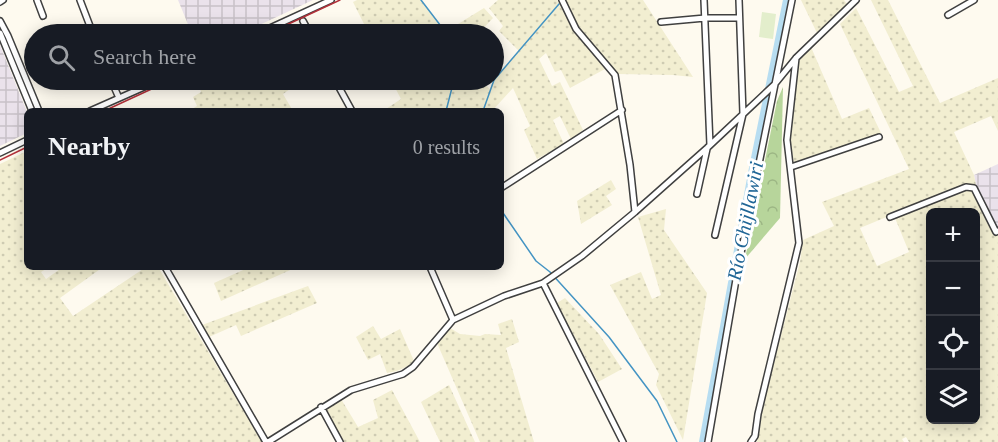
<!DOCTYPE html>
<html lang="en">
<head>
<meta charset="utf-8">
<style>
  :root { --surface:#171b24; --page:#20242c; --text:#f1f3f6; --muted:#9ea1a6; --line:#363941 }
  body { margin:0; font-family:"Times New Roman",serif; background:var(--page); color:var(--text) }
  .controls { position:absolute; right:18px; bottom:18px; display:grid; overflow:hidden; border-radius:9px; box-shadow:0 3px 15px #0003 }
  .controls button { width:54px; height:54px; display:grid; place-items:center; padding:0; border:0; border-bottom:2px solid var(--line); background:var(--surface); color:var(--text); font:30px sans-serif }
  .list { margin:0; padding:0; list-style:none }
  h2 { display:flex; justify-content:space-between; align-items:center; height:78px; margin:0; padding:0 24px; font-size:26px }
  h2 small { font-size:20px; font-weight:400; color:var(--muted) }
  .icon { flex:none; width:33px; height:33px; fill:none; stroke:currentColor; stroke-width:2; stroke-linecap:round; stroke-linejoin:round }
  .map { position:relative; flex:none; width:998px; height:442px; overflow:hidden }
  .search { position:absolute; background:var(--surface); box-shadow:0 3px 15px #0003; left:24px; top:24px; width:480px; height:66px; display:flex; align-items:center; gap:15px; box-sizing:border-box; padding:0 21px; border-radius:33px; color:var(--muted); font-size:22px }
  .panel { position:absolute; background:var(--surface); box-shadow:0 3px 15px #0003; left:24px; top:108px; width:480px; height:162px; border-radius:9px }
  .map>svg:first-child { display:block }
  .industrial { fill:url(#industrial-grid) }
  .farmland { fill:url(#farmland-dots); fill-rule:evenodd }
  .forest { fill:url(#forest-crowns) }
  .pitch { fill:#e3eecc }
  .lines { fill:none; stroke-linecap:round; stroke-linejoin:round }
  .stream { stroke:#4494c3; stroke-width:1.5 }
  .river { stroke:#b7ddf1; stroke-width:8 }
  .minor-casing { stroke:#404040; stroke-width:8 }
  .minor { stroke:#fff; stroke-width:5 }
  .tram { stroke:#b3303a; stroke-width:1.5 }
  .labels { text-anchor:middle; stroke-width:6; stroke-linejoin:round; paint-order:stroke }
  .water-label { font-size:20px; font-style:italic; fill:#206696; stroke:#fff }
</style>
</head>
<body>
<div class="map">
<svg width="998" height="442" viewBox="0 0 998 442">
  <defs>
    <pattern id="industrial-grid" width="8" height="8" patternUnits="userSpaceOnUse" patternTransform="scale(1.5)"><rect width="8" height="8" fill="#eae2eb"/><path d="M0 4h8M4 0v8" fill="none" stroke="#c8c1c8"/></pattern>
    <pattern id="farmland-dots" width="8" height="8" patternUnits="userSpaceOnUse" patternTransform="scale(1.5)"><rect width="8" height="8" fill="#f2eed1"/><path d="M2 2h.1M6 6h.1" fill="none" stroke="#cecbb2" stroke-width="1.8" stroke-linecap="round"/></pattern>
    <pattern id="forest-crowns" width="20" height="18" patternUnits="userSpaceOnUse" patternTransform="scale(1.5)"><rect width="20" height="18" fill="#b7d59b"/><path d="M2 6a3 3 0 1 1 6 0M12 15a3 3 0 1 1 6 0" fill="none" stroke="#9cb684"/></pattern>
  </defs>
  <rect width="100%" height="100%" fill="#fefaef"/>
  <path class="industrial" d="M178 0H313L240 34H192Z
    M0 45 27 112V133L0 146Z
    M998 164V227L997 228 976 185 974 175Z"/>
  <path class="farmland" d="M357 0H421L445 32 484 8 493 18 478 34H369L353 2Z
    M498 0H557L571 26 605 69 570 88 561 70 555 72 546 53 539 59 552 86 560 82 583 130 571 139 560 116 553 120 564 144 537 159 524 130 530 126 513 88 492 111H383L401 99 391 80H480L490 89 494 80 519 51 499 31 503 26 489 8Z
    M565 0H643L693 77 673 75 618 74 579 27Z
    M801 0H844L847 4 817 33Z
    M871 0H888L940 103 998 78V131L991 116 954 132 974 175 976 185H964L860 228 877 266 909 252 895 218 966 190 973 191 994 235H998V442H909L906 437 902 439 904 442H757L762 409 800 262 803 240 834 226 822 202 909 169 840 24 856 8 899 92 913 86ZM930 213H976V420H930Z
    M811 47 842 119 869 108 881 133 794 163 790 142 794 94 799 60Z
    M197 80H303L283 94 293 111H189L197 106 193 97 201 92Z
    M27 151V267H49L41 272 46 279 63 267H103L60 298 73 316 146 267H158L262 442H0V164Z
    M611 180 616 189 606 196 612 205 581 224 577 201Z
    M666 209 664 230 707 293 683 440 656 385 659 374 610 285 641 272 652 299 661 295 638 217Z
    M250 267H297L221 301 214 283Z
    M308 286 317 303 241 336 236 325 209 337 202 325Z
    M565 298 599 334 622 369 598 382 557 303Z
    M512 319 519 342 506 348 534 442H480L437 343 450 328 460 334 480 336 485 334 501 335 498 324Z
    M373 326 381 339 400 329 414 361 410 365 397 371 387 373 380 354 368 360 356 337Z
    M449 385 464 418 475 442H440L421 402Z
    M392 390 420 442H343L325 410 341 399 358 427 378 418 373 400Z"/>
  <path class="forest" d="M783 87 780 218 745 259 777 101Z"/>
  <path class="pitch" d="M762 12 776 14 773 39 759 37Z"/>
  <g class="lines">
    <path class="stream" d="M421 0 447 34
      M446 111 454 80
      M483 111 494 80 559 4
      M501 210 536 261 550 272 609 337 657 401 677 442"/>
    <path class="river" d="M703 442 752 173 787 0"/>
    <g class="minor-casing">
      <path id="minor" d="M37 0 43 16
        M80 0 93 34
        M562 0 576 29 615 75 630 165 635 212
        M704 0 710 145
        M0 2 3 0
        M948 15 974 0
        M0 21 8 36 39 111
        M303 21 310 34
        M661 22 705 18H738
        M0 33 32 111
        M257 34 331 0
        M111 80 119 98
        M335 80 352 111
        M90 111 160 80
        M0 153 27 140
        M791 167 879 137
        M501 188 622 110
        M697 194 707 149
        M890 217 966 187 974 188 996 232 998 231
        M715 235 743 114 739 0
        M165 267 266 442
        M430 267 453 320
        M543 283 623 442
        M321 407 340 442
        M268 442 351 390 403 374 413 367 453 320 504 296 543 283 582 256 635 212 707 148 774 85 796 58 856 0
        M708 442 738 268 792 0
        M751 442 755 436 758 414 799 243 787 140 796 58"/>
    </g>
    <use href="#minor" class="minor"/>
    <path class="tram" d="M267 34 340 0
      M104 111 171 80
      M0 160 27 147"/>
  </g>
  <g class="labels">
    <g class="water-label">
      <text transform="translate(745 221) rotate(-79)" y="7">Río Chijllawiri</text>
    </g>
  </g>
</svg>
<div class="controls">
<button>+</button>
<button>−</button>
<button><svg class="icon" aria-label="locate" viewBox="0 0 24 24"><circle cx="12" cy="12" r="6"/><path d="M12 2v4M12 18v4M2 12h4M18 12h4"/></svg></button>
<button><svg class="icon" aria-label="layers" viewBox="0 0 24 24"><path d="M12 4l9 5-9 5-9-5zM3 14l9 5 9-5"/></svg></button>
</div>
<div class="search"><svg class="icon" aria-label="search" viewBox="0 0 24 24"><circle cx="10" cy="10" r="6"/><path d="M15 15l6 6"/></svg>Search here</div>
<section class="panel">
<h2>Nearby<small>0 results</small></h2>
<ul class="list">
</ul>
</section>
</div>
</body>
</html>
